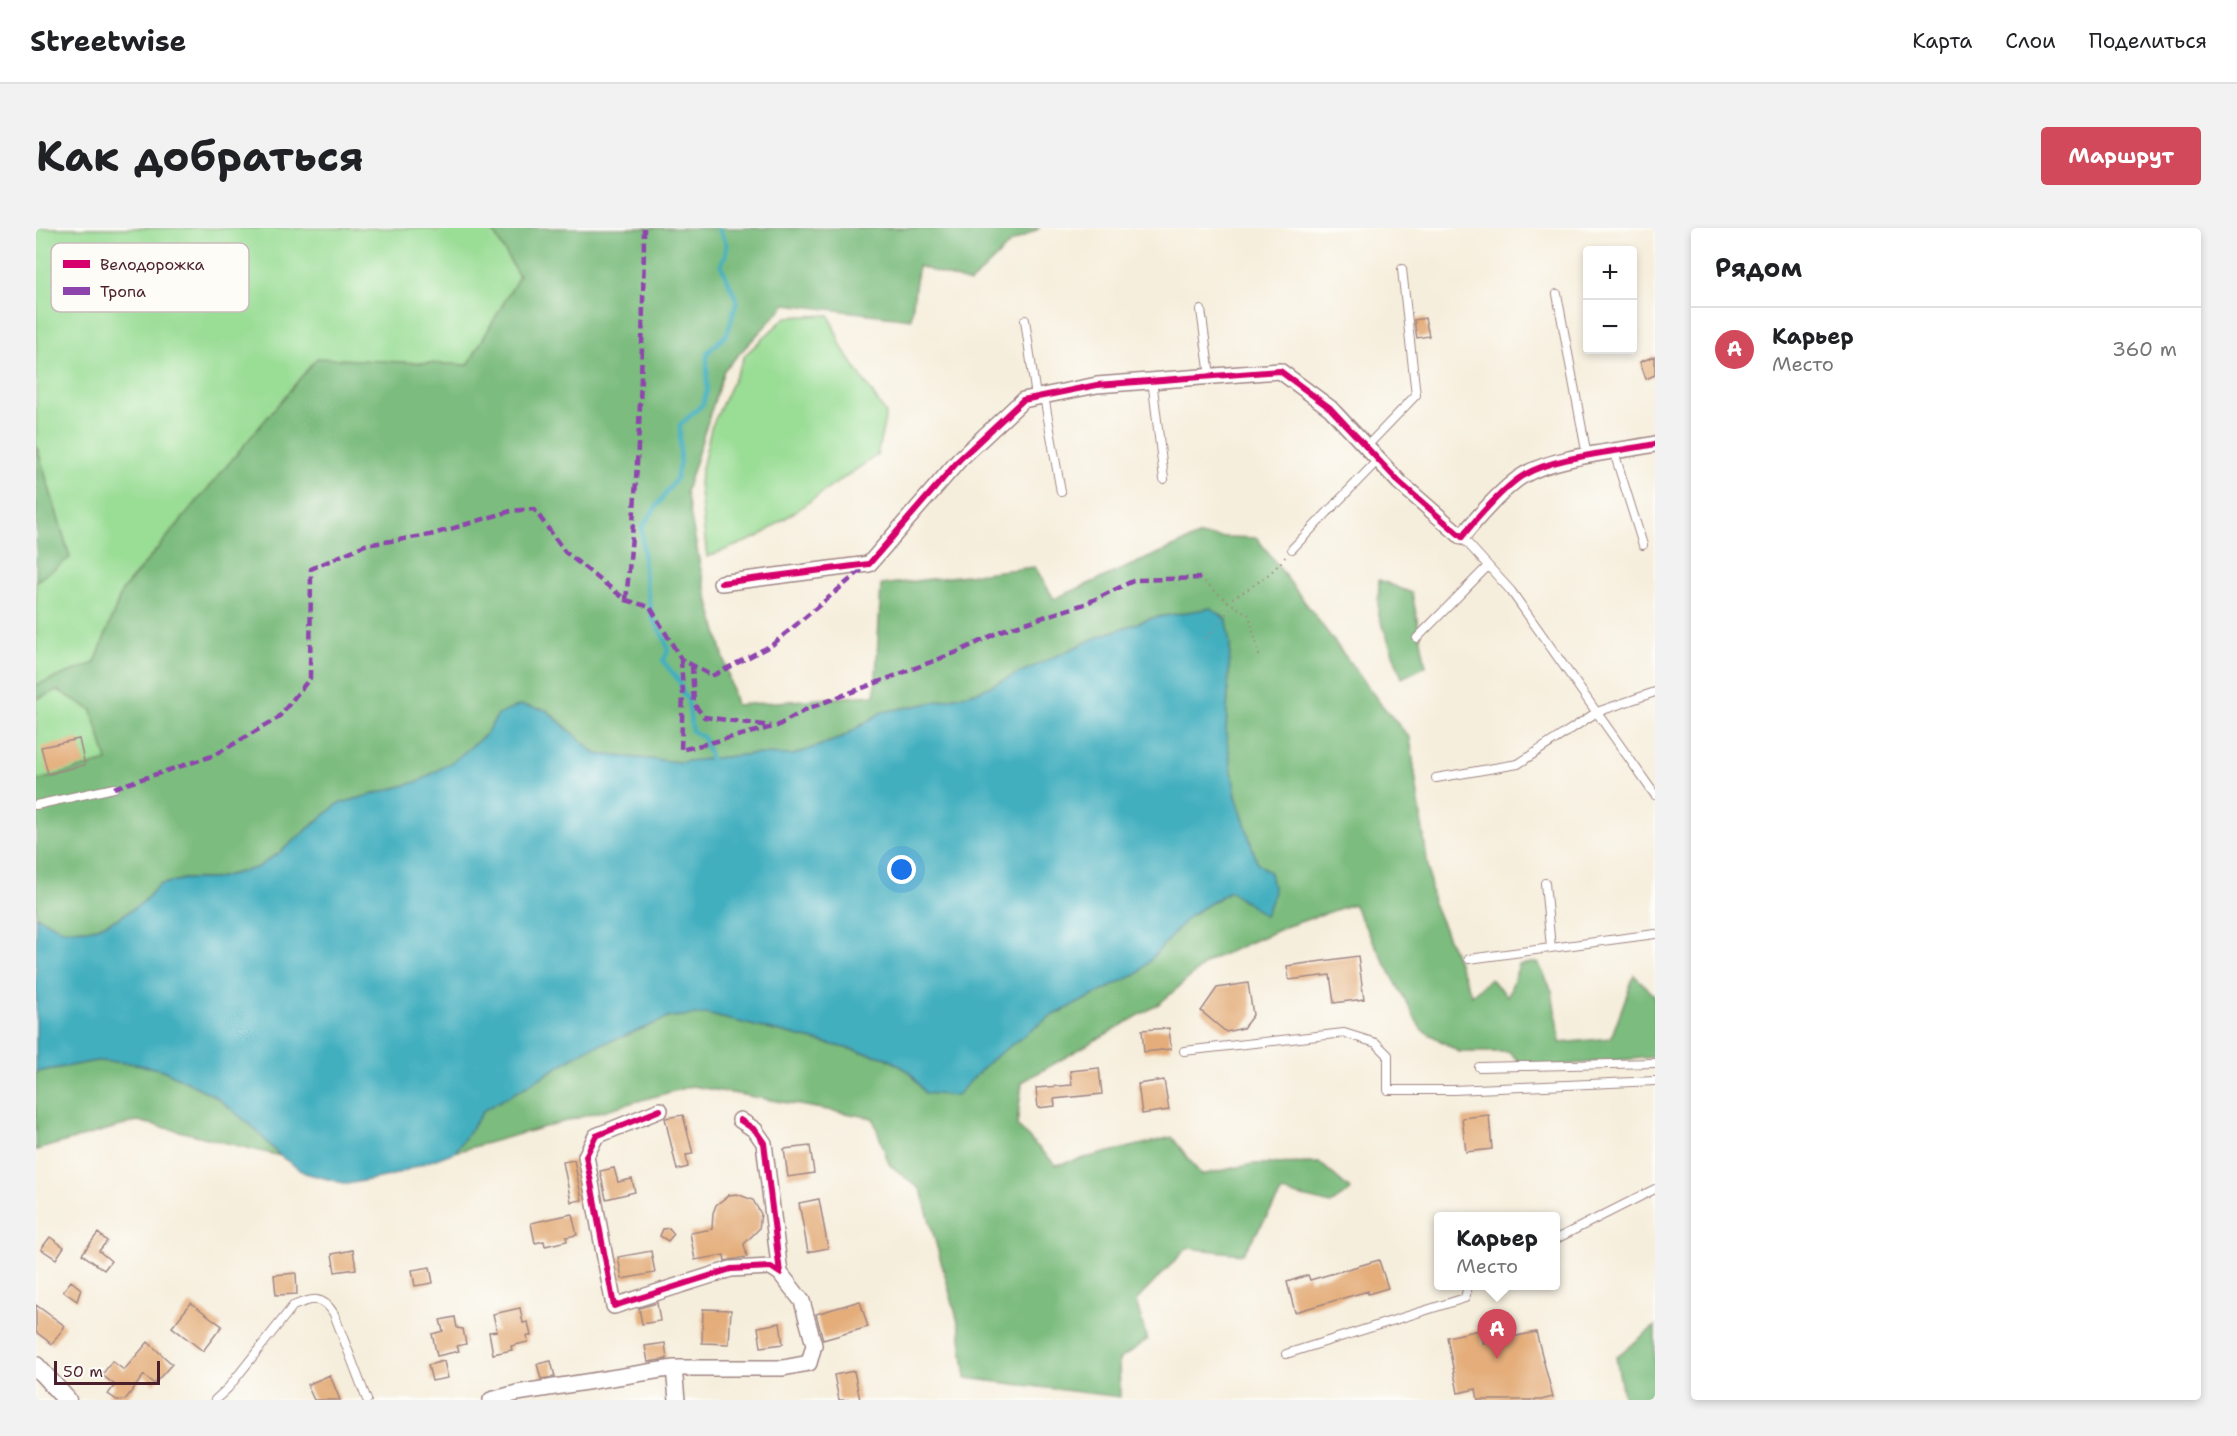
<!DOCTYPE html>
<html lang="ru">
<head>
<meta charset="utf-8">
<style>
  :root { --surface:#fff; --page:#f2f2f2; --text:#202124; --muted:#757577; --line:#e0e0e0; --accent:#d1495b }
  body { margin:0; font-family:"Shantell Sans",sans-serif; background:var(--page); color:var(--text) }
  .controls { position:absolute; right:18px; top:18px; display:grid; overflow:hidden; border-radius:6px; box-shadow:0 3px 9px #0003 }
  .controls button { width:54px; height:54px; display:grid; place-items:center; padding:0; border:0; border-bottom:2px solid var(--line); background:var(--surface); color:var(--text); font:30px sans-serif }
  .scale { position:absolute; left:18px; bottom:15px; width:106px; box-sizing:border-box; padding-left:6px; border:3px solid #4a1f2b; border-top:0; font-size:16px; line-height:21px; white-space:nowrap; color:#4a1f2b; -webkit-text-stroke:4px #fdfcf7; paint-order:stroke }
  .you { position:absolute; left:866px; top:642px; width:21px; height:21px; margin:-15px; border:4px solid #fff; border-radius:50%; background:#1a73e8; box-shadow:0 0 0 9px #1a73e833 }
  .badge { display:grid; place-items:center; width:39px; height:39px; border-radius:50%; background:var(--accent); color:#fff; font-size:20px; font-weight:700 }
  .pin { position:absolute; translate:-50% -50px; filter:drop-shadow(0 2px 3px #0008) }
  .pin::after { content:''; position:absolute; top:32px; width:21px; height:18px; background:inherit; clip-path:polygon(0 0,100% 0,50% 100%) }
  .popup { position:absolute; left:1398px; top:984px; width:126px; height:78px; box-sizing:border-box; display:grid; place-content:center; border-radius:6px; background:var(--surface); filter:drop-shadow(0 2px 4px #0005); font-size:20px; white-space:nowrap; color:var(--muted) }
  .popup b { font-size:22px; color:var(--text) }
  .popup::after { content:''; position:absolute; left:50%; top:100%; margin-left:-12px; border:12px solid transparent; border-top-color:var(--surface) }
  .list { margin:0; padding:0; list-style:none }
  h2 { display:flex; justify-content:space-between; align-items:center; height:78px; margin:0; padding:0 24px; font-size:26px }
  h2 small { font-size:20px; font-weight:400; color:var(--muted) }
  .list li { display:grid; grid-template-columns:39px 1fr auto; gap:18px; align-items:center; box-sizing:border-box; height:84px; padding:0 24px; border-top:2px solid var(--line) }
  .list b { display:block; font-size:22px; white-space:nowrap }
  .list p { margin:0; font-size:20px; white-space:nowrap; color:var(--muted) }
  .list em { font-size:20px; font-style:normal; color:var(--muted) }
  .map { position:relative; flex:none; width:1619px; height:1172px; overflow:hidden; border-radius:6px }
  header { display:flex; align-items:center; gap:36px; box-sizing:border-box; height:84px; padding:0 30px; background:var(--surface); border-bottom:2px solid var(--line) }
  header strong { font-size:28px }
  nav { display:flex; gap:33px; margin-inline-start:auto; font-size:21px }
  .intro { display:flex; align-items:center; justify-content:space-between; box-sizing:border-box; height:144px; padding:0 36px }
  h1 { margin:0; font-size:42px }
  .button { padding:15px 27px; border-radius:6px; background:var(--accent); color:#fff; font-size:21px; font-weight:700 }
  main { display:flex; gap:36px; padding:0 36px }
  aside { flex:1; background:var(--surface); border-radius:6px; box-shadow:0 3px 9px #0003 }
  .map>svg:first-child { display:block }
  .green { fill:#9add95; stroke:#727e60; stroke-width:1.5 }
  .forest { fill:#7bbc7e; stroke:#626e54; stroke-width:1.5 }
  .water { fill:#42afbf; stroke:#466775; stroke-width:1.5 }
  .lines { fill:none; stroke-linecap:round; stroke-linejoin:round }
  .stream { stroke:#42afbf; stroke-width:4.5 }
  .building { fill:#e4ad7a }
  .service-casing { stroke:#a08684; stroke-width:10 }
  .minor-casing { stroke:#a08684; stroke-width:18 }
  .tertiary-casing { stroke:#a08684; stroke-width:21 }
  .path { stroke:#a08684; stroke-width:2; stroke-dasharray:1.5 4.5; stroke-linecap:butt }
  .service { stroke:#fff; stroke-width:8 }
  .minor { stroke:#fff; stroke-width:15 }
  .tertiary { stroke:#fff; stroke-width:18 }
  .quiet { stroke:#8e44ad; stroke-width:4.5; stroke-dasharray:9 4.5; stroke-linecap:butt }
  .cycleway-casing { stroke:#fdfcf7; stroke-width:10 }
  .cycleway { stroke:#d6006c; stroke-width:6 }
  .key { fill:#fdfcf7; stroke:#c7baba; stroke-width:1.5 }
  .key-label { font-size:16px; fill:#4a1f2b }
</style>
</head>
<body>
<header>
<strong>Streetwise</strong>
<nav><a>Карта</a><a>Слои</a><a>Поделиться</a></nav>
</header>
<div class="intro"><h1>Как добраться</h1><a class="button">Маршрут</a></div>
<main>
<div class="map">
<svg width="1619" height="1172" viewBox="0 0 1619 1172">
  <rect width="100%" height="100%" fill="#fdfcf7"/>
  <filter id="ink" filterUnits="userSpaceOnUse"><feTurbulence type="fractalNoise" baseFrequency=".0167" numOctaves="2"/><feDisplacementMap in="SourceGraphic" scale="12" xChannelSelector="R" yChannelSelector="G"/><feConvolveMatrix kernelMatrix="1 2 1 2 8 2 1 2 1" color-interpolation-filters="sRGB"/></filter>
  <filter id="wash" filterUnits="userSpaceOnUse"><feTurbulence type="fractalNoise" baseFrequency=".008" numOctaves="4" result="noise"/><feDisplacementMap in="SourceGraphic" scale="24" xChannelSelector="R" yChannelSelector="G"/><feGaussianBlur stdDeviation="1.35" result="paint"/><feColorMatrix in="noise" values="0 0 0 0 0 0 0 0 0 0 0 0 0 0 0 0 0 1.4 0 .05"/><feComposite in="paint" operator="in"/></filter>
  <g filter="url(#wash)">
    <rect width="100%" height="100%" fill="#f6eedc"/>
    <path class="green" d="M0 0H396L400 3 408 0H455L483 48 432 137 281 131 86 363 59 435 0 457V353L34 329 0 216Z
      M793 87 806 120 850 186 841 227 722 309 671 329 663 254 675 200 709 127 750 89Z
      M22 462 56 482 72 534 0 553V471Z"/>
    <path class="forest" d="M455 0H1004L975 15 934 55 882 38 875 91 750 76 688 142 650 263 665 343 700 477 839 467 845 357 999 339 1018 371 1162 308 1221 310 1344 475 1374 510 1397 675 1436 767 1454 751 1472 768 1483 737 1502 734 1516 763 1524 815 1575 810 1598 747 1619 768V829L1490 840 1473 824H1423L1385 801 1317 676 1249 699 1174 732 1123 776 986 854 981 898 1020 937 1136 909 1165 947 1217 936 1284 935 1315 962 1295 976 1246 964 1207 1026 1151 1020 1100 1073 1111 1112 1083 1132 1084 1169 930 1150 924 1101 885 962 853 936 837 890 656 858 419 924 447 882 491 858 551 821 586 809 634 789 670 786 851 830 874 844 889 865 920 867 955 832 1012 790 1103 745 1152 689 1194 663 1229 687 1234 645 1221 634 1200 568 1190 506 1194 420 1175 380 1116 390 1064 408 944 463 895 475 846 484 805 510 757 527 716 526 644 534 560 526 511 482 462 487 449 507 419 532 384 553 302 576 244 624 220 640 177 651H148L123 657 106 675 83 690 57 701 27 702 0 688V553L71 533 56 482 22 462 0 471V457L59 435 86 363 281 130 432 137 483 48Z
      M0 216 34 330 0 353Z
      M1343 352 1376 365 1390 438 1366 450 1342 385Z
      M60 833 95 835 127 842 179 868 217 899 244 928 102 893 0 922V844Z
      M1619 1098V1172H1588L1580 1129Z"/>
    <path class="water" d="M1175 380 1191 392 1194 419 1190 506 1200 568 1221 634 1234 645 1238 664 1229 688 1194 663 1152 689 1103 745 1012 790 955 832 920 868 889 865 874 844 851 830 670 786 634 789 586 809 551 821 491 858 448 882 419 924 354 948 311 956 269 945 244 928 217 899 179 868 127 842 95 835 60 833 0 844V688L27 702 57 701 83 690 106 675 123 657 148 651H177L220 640 244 624 302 576 384 553 419 532 449 507 462 487 484 477 510 482 560 526 644 534 716 526 757 527 805 510 846 484 895 475 944 463 1064 408 1116 390Z"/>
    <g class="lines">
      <path class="stream" d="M675 531 667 509 656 503 652 472 647 465 644 454 627 433 632 423 629 412 617 391 614 379 608 343 606 299 640 251 644 234V197L667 176 671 162V125L691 106 701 73 685 37C693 21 692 15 682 0"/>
    </g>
    <g id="blocks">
      <path class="building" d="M1389 90 1393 108 1381 110 1378 92Z
        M1619 128V147L1610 151 1604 134Z
        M43 511 49 537 12 546 5 519Z
        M1322 728 1328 771 1298 775 1294 747 1253 752 1251 738Z
        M1212 755 1217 787 1207 800 1190 804 1165 783 1181 760Z
        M1133 800 1135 821 1108 824 1106 802Z
        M1063 840 1066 866 1018 871 1019 878 1002 880 1000 860 1036 857 1034 843Z
        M1128 852 1133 882 1106 886 1102 856Z
        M647 887 657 926 650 927 652 939 641 942 629 890Z
        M1453 887 1456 921 1430 924 1426 890Z
        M774 918 778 945 752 949 748 921Z
        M538 932 546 972 535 974 527 934Z
        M578 940 582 954 596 951 599 964 570 971 564 943Z
        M701 966 717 972 725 986 723 1001 708 1016 711 1029 689 1033 688 1027 659 1032 654 1005 676 1001 677 985 680 977 693 967Z
        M783 971 792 1020 772 1024 763 975Z
        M536 986 541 1007 530 1009 531 1013 509 1018 508 1013 499 1015 495 995Z
        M633 1000 638 1006 632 1013 624 1008 627 1001Z
        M62 1005 71 1013 63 1023 75 1033 68 1042 46 1026Z
        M14 1009 28 1019 20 1031 5 1021Z
        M317 1022 320 1041 299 1044 296 1026Z
        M615 1023 619 1045 586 1051 582 1029Z
        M1343 1032 1352 1060 1332 1066V1063L1259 1084 1251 1054 1272 1047 1274 1052Z
        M394 1039 397 1055 379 1058 376 1042Z
        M260 1045 261 1066 240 1067 238 1047Z
        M35 1053 45 1061 41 1073 27 1063Z
        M824 1073 832 1099 787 1112 780 1086Z
        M155 1075 186 1098 167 1123 136 1099Z
        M621 1075 624 1093 606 1096 603 1080Z
        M0 1077 29 1098 16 1116 0 1104Z
        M484 1080 487 1095 492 1094 495 1108H491L492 1114 475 1118 476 1122 457 1126 453 1104 461 1103 457 1086Z
        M667 1081 695 1082 693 1116 666 1115Z
        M419 1089 421 1100 427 1101 430 1116 421 1118 423 1123 401 1128 396 1106 407 1103 404 1092Z
        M744 1095 747 1116 725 1119 722 1099Z
        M1444 1102 1447 1115 1500 1104 1517 1169 1505 1172H1442L1440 1161 1422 1165 1411 1109Z
        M112 1114 136 1136 118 1156 108 1147 89 1172H81L72 1166 79 1157 66 1147 76 1133 88 1142Z
        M629 1115 631 1131 612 1134 609 1118Z
        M408 1133 412 1150 396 1153 392 1137Z
        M515 1133 519 1149 505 1151 501 1136Z
        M818 1143 824 1172H803L798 1147Z
        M294 1147 304 1172H278L271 1157Z"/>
    </g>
  </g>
  <g filter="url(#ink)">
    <use href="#blocks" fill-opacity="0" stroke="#a08684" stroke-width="1.5"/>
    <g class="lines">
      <g class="service-casing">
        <path id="service" d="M1521 66 1551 228
          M1165 82 1174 148
          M989 92 1000 169
          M1116 151 1128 251
          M1008 168 1025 264
          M1331 218 1380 167 1366 41
          M1578 224 1607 317
          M1426 309 1475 363 1619 567
          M1256 321 1343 231
          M1381 410 1451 339
          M1400 550 1482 536 1561 484 1619 464
          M0 577 78 560
          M1509 655 1515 720
          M1433 731 1619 706
          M1148 823 1308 805 1340 815 1352 827V862H1417L1619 853
          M1443 839 1619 835
          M1520 1011 1619 961
          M1250 1126 1429 1070 1432 1058
          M179 1172 192 1160 257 1078C276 1070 287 1067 298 1086L331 1172"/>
      </g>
      <g class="minor-casing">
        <path id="minor" d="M685 355 833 336 924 231 987 172 1061 157 1244 143 1294 180 1363 254 1426 309C1439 292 1470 257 1488 247 1520 228 1581 224 1619 216
          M624 882 560 908 550 928 578 1078 695 1041 735 1039 744 1045 728 915 719 902 704 892
          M638 1140H747L773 1135 778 1117 766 1073 744 1045
          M455 1172 481 1165 638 1140 641 1172"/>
      </g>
      <g class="tertiary-casing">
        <path id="tertiary" d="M0 1138 31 1172"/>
      </g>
      <path class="path" d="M1164 350 1191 373 1213 387 1224 431
        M1191 373C1213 361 1235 348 1250 328
        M1171 410 1197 377"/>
      <use href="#service" class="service"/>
      <use href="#minor" class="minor"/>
      <use href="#tertiary" class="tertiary"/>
      <path class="quiet" d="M590 372C603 249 607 124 608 0
        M645 431 647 465 645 522 741 498 771 481 924 423 967 402 1049 376 1099 352 1164 350
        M656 437 658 476 668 489 735 498
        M78 560 179 527 242 490 274 450 275 341 329 317 394 307 475 283 498 281 529 324 590 372 614 379 645 431 676 448 736 417 829 339"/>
      <g class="cycleway-casing">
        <path id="cycleway" d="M685 355 833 336 924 231 987 172 1061 157 1244 143 1294 180 1363 254 1426 309C1439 292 1470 257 1488 247 1520 228 1581 224 1619 216
          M624 882 560 908 550 928 578 1078 695 1041 735 1039 744 1045 728 915 719 902 704 892"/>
      </g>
      <use href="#cycleway" class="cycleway"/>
    </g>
  </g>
  <rect x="15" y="15" width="198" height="69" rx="9" class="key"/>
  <rect x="27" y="32" width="27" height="8" fill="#d6006c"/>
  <rect x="27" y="59" width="27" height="8" fill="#8e44ad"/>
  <g class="key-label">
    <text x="64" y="42">Велодорожка</text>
    <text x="64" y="69">Тропа</text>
  </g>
</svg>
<div class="controls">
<button>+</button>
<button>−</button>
</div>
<div class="scale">50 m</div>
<div class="you"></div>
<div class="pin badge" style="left:1461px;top:1131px">A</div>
<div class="popup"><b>Карьер</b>Место</div>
</div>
<aside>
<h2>Рядом<small></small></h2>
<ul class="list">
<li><span class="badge">A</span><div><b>Карьер</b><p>Место</p></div><em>360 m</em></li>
</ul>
</aside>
</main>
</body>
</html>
